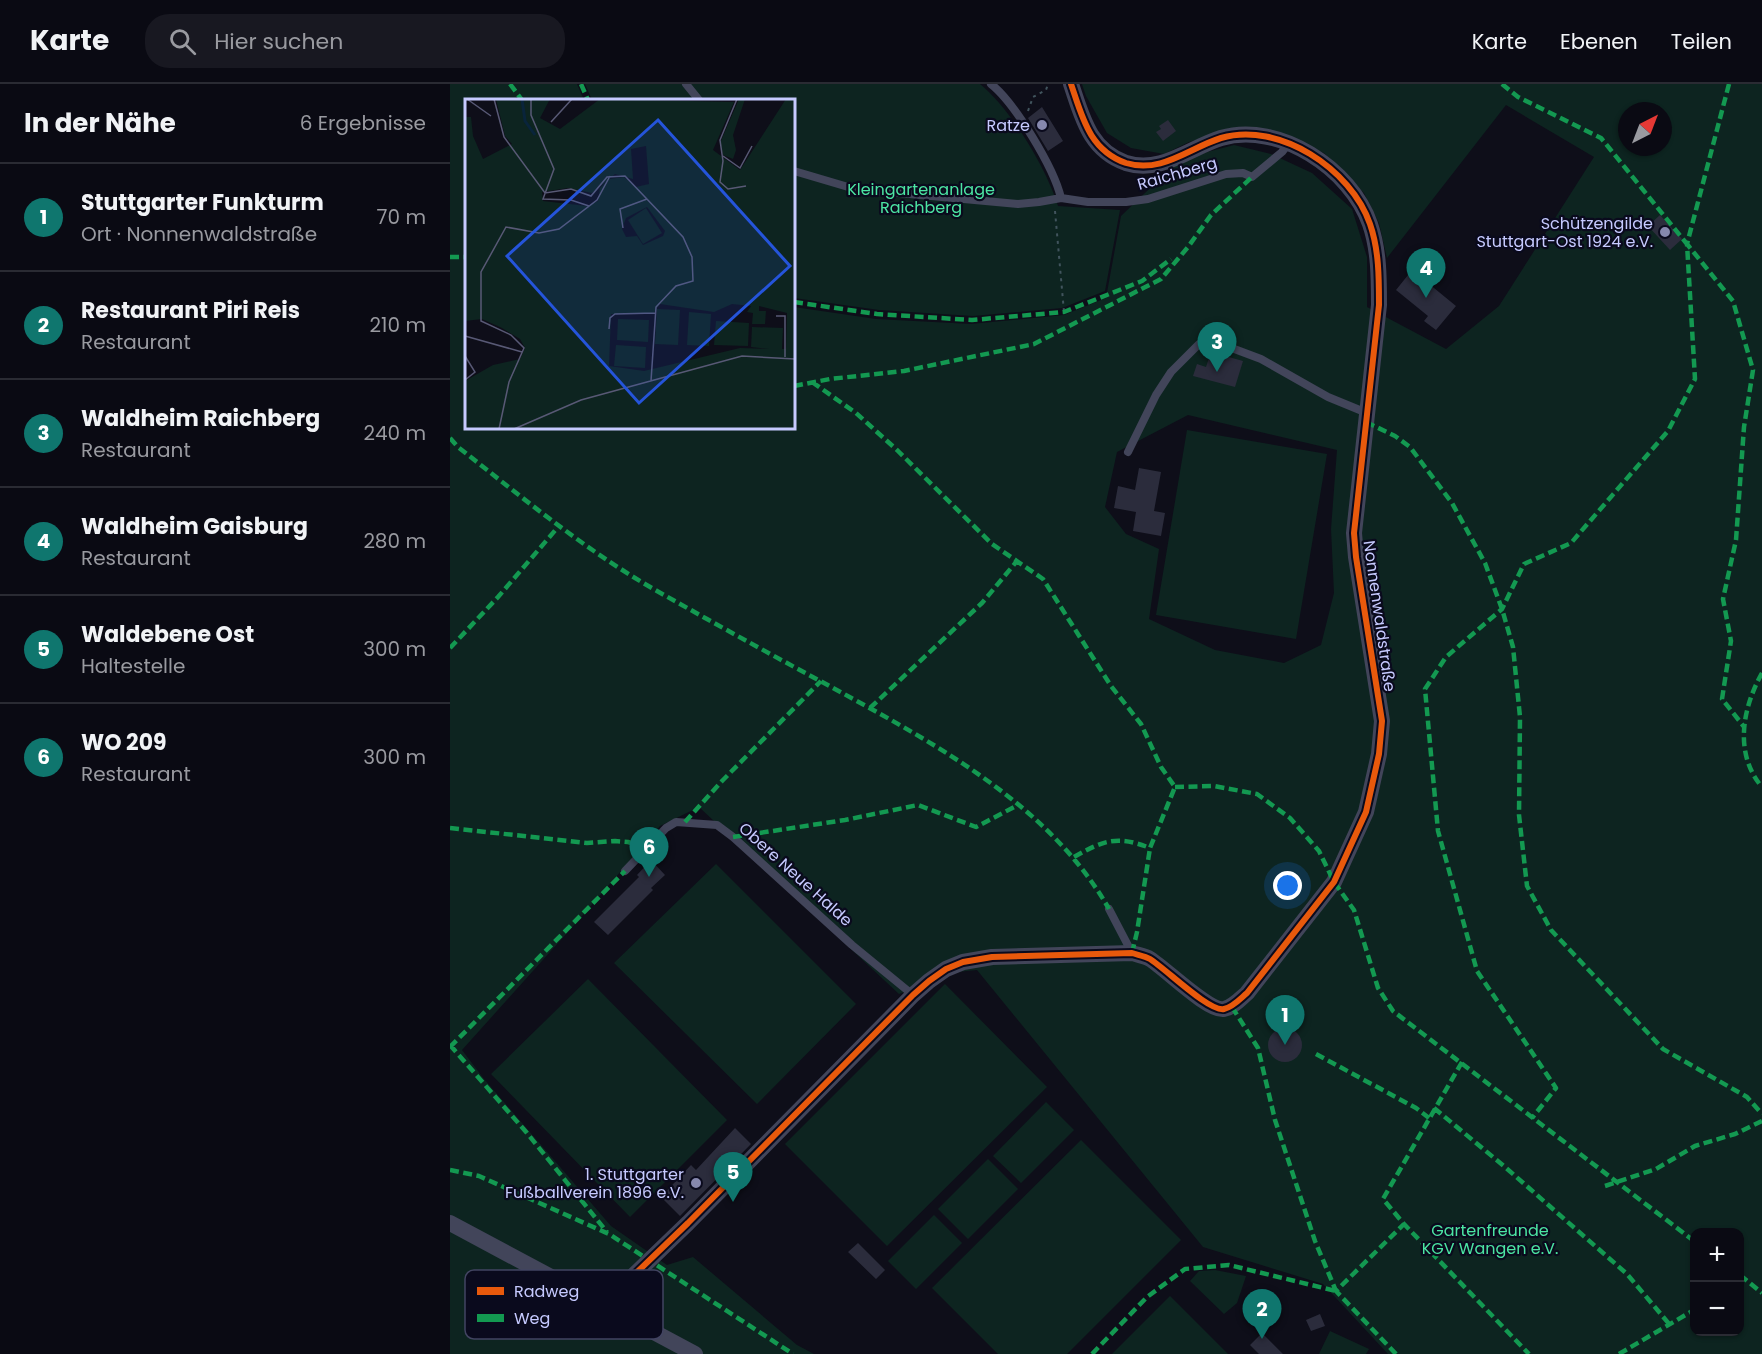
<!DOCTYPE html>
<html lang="de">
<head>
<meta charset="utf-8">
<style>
  :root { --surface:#0a0a13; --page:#181821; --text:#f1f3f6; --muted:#999aa0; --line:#2a2b33; --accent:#0f766e }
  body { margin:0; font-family:Poppins,sans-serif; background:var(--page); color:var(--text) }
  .controls { position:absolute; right:18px; bottom:18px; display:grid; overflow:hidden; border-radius:12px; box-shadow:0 2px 4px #0004 }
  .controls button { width:54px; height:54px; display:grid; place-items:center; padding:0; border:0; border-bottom:2px solid var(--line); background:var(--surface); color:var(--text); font:30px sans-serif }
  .compass { position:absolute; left:1168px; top:18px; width:54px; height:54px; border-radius:50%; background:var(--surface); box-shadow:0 2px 4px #0004; rotate:42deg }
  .you { position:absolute; left:838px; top:802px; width:21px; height:21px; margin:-15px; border:4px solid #fff; border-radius:50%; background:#1a73e8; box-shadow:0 0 0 9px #1a73e833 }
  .badge { display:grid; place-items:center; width:39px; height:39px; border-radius:50%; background:var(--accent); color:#fff; font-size:20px; font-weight:700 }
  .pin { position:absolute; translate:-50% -50px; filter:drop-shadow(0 2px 3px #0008) }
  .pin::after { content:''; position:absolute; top:32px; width:21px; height:18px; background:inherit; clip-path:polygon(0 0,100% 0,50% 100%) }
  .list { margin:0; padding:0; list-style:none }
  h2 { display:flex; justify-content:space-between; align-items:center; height:78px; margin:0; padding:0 24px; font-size:26px }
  h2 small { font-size:20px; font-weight:400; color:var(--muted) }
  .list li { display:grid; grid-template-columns:39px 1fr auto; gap:18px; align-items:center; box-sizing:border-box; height:108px; padding:0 24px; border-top:2px solid var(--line) }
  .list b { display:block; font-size:22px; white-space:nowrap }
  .list p { margin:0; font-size:20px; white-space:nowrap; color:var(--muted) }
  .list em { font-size:20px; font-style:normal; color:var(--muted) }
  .icon { flex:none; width:33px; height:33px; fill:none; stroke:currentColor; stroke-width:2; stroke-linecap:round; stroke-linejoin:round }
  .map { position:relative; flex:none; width:1312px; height:1270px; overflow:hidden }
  header { display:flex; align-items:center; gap:36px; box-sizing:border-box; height:84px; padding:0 30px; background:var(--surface); border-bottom:2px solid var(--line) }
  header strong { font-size:28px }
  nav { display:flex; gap:33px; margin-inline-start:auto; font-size:21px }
  .search { width:420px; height:54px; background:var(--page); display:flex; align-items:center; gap:15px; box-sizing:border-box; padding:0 21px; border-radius:24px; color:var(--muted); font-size:22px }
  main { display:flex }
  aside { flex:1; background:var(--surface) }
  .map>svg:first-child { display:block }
  .green { fill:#0d2420; fill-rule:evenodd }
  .building { fill:#2b2c3c }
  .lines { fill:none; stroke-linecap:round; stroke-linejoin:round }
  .path { stroke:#41545d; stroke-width:2; stroke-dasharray:3 4.5; stroke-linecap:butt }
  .lane { stroke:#42455a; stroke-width:8 }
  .street { stroke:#42455a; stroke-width:16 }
  .quiet { stroke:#139951; stroke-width:4.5; stroke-dasharray:9 4.5; stroke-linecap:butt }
  .cycleway-casing { stroke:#0a0a1d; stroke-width:10 }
  .cycleway { stroke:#e8590c; stroke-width:6 }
  .poi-dot { fill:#8688ae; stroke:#0a0a1d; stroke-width:2 }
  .labels { text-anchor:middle; stroke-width:4.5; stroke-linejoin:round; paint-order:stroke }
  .poi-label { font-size:16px; fill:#c6caff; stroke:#0a0a1d; text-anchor:end }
  .street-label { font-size:16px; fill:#c6caff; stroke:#0a0a1d }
  .park-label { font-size:16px; fill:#4ce5a3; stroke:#0a0a1d }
  .inset-river { fill:none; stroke:#09243b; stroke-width:3 }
  .inset-road { fill:none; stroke:#585975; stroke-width:1.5 }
  .view { fill:#2554da; fill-opacity:0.15; stroke:#2554da; stroke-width:3 }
  .inset-edge { fill:none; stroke:#c6caff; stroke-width:3 }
  .key { fill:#0a0a1d; stroke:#424461; stroke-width:1.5 }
  .key-label { font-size:16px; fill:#c6caff }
</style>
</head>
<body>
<header>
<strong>Karte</strong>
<div class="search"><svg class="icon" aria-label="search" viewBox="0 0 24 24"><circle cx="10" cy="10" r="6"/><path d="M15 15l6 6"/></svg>Hier suchen</div>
<nav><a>Karte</a><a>Ebenen</a><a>Teilen</a></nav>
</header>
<main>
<aside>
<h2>In der Nähe<small>6 Ergebnisse</small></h2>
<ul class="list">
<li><span class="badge">1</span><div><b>Stuttgarter Funkturm</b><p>Ort · Nonnenwaldstraße</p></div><em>70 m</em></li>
<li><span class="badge">2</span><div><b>Restaurant Piri Reis</b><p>Restaurant</p></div><em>210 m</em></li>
<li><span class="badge">3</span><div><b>Waldheim Raichberg</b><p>Restaurant</p></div><em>240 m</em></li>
<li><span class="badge">4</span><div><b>Waldheim Gaisburg</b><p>Restaurant</p></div><em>280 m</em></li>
<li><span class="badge">5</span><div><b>Waldebene Ost</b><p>Haltestelle</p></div><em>300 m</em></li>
<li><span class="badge">6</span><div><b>WO 209</b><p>Restaurant</p></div><em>300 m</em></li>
</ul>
</aside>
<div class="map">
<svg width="1312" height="1270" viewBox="0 0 1312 1270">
  <rect width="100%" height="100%" fill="#0e0e19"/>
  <path class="green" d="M0 0H127L134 16H16V344H344V223L426 235 521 240 614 231 656 214 671 132 721 84 742 72 784 61 821 70 862 89 902 125 917 173V223L996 265 1049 222 1144 73 1056 21 937 174 929 139 914 109 874 69 832 51 786 44 739 58 714 70 681 64 657 49 636 12 632 0H1312V1270H938L873 1200 753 1163 527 886 507 888 449 910 249 723 210 742 126 839 12 966 34 995 161 1142 217 1181 243 1173 347 1261 364 1270H0ZM1177 27H1213V63H1177ZM738 331 887 366 881 445 884 509 871 561 834 579 765 566 699 535 709 465 676 450 655 423 667 368ZM1244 1148H1290V1248H1244Z
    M135 0H530C560 24 597 85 608 122L670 126 655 207 612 224 523 232 429 226 344 214V16H142Z
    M737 346 877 370 846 555 706 531Z
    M266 780 406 920 307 1020 164 879Z
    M138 895 277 1036 180 1133 41 990Z
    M495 900 597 1003 437 1162 335 1060Z
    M596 1018 624 1046 571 1099 543 1072Z
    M631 1056 731 1156 617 1270H548L482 1204Z
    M538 1075 568 1105 518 1155 488 1125Z
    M484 1131 512 1159 466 1205 438 1177Z
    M765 1186 796 1192 787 1219 774 1230 740 1197 749 1187Z
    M720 1212 778 1270H662Z
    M880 1247 919 1265 916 1270H869Z"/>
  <path class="building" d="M592 23 613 57 598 67 578 34Z
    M718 36 726 47 713 57 706 48 711 45 709 42Z
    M1210 131 1232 155 1220 166 1198 142Z
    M962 186 1006 222 986 246 974 237 978 232 946 206Z
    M761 268 793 277 785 303 743 292 747 280 756 283Z
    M689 384 711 388 704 427 715 429 711 452 683 447 686 428 664 424 668 402 685 406Z
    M201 776 215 791 201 804 203 806 158 851 144 838 189 793 187 791Z
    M818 961a17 17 0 1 1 34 0a17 17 0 1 1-34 0Z
    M285 1044 301 1060 230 1132 211 1113 241 1081 246 1086Z
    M408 1159 435 1186 426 1195 398 1168Z
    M870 1230 875 1242 861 1247 856 1236Z
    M812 1249 833 1270H809L800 1261Z"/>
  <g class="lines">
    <path class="path" d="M578 27 583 13 596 6 598 0
      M605 127 614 228"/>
    <path class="lane" d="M236 0 249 16
      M541 0C565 19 604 84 611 114
      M344 87 405 105 568 120 589 118 611 114 638 118H676L698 115 776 90 793 89 802 93 832 68 838 60
      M678 368 706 311 721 288 749 260H771L811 275 878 313 917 329
      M175 787 216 744 226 738 267 741 283 753 402 861 463 911
      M659 825 682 869"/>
    <path class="street" d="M0 1139 245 1270
      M154 1220 238 1139 463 911 479 897 496 885 513 878 542 873 682 869C688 871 695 872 700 875 716 885 759 928 774 925 783 923 790 915 797 909L884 798 916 728 929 670 932 637 906 473 904 449 929 221C929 194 929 166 920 140 901 85 829 37 771 54 739 64 711 90 676 79 639 66 632 32 621 0"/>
    <path class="quiet" d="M60 0 72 16
      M131 0 138 16
      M1052 0 1068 13 1151 54 1237 160 1245 295 1218 347 1121 459 1074 480 1052 525 996 573 975 605 988 747 1027 887 1106 1004 1082 1034
      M1279 0 1237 160 1283 217 1303 286 1294 343 1286 456 1273 515 1281 557 1272 615 1295 644
      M0 173H16
      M344 218 427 230 522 236 614 228 692 197 721 175
      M362 298 406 329 447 366 542 460 593 495 661 602 691 640 711 683 725 703
      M344 302 380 295 454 287 584 260 711 195 738 163 761 131 802 93
      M916 338 945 352 960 363 1002 419 1035 479 1052 525 1063 563 1070 633 1069 731 1077 802 1101 846 1213 965 1297 1013 1312 1030
      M0 354 8 363C73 414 135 466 207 507 262 538 318 569 374 599 478 656 598 718 659 825
      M0 564 48 513 108 443
      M1312 589C1292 625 1284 670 1312 703
      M420 624 532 519 567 477
      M725 703 764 702 807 710 840 734 869 767 884 798 904 826 928 904 943 927 1244 1157
      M235 738 272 697 371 597
      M0 744 137 759 165 757 178 758 197 764
      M283 753 395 736 468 721 526 743 568 721
      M624 773C654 756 667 751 700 764L725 703
      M682 869 687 848 700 764
      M782 923 808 964 825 1036 865 1157 886 1207
      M0 961 77 1049 157 1148
      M0 963 175 787
      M866 970 966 1024 979 1034
      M1012 978 933 1115 954 1140 1079 1270
      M984 1024 1055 1083 1177 1190 1220 1241
      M0 1086 29 1092 159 1150 343 1270
      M1155 1102 1206 1085 1245 1062 1285 1050 1312 1037
      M1290 1191 1312 1209
      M642 1270 697 1213 735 1185 779 1181 886 1207
      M946 1270 886 1207 954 1140
      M1169 1270 1244 1226"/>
    <g class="cycleway-casing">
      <path id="cycleway" d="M154 1220 238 1139 463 911 479 897 496 885 513 878 542 873 682 869C688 871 695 872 700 875 716 885 759 928 774 925 783 923 790 915 797 909L884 798 916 728 929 670 932 637 906 473 904 449 929 221C929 194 929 166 920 140 901 85 829 37 771 54 739 64 711 90 676 79 639 66 632 32 621 0"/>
    </g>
    <use href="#cycleway" class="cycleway"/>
  </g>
  <g class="poi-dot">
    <circle cx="592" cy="41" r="6"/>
    <circle cx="1215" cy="148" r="6"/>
    <circle cx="246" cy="1099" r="6"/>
  </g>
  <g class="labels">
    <g class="poi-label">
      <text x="580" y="47">Ratze</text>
      <text x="1203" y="145">Schützengilde<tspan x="1203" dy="18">Stuttgart-Ost 1924 e.V.</tspan></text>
      <text x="234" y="1096">1. Stuttgarter<tspan x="234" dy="18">Fußballverein 1896 e.V.</tspan></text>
    </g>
    <g class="street-label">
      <text transform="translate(727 89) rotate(-16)" y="6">Raichberg</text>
      <text transform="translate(930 532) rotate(82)" y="6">Nonnenwaldstraße</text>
      <text transform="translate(346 790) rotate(42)" y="6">Obere Neue Halde</text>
    </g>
    <g class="park-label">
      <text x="471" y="111">Kleingartenanlage<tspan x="471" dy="18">Raichberg</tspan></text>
      <text x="1040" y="1152">Gartenfreunde<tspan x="1040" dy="18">KGV Wangen e.V.</tspan></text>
    </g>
  </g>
  <g transform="translate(15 15)">
    <rect width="330" height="330" fill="#0e0e19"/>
    <path d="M31 0H85L75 19 95 30 135 0 269 3 248 51 275 71 321 0H330V330H0V282L28 266 55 260 60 249 55 240 37 229 17 220 0 222V18H6L8 37 18 60 47 45 40 37ZM181 47 184 85 171 88 159 78 144 80 135 89 133 102 122 107 78 102 77 93 103 89 127 94 150 75 168 80 166 50ZM182 108 200 132 198 137 178 146 172 137 161 138 157 130 161 119ZM195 205 249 213 267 205 286 207 282 213 288 214 287 225H300L301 212H294V207L322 214 321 250H317L318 229 287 228 286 248 304 250 275 249 179 272 144 267 146 215H188ZM274 0H280L268 36 271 51 268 60 258 56 255 44ZM181 109 197 134 178 145 163 121ZM192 210 215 211 213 246 190 245ZM224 213 246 215 244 247 222 246ZM153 220 184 221 183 243 152 241ZM251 222 284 224 283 247 249 246ZM151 246 181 248 180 269 149 267Z" fill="#0d2420" fill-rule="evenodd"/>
    <path class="inset-river" d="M57 0 60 22 70 36"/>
    <path class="inset-road" d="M2 0 26 17M29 0 39 38 80 94 106 90 126 97 142 78 160 77 218 138 227 158 228 182 211 187 191 208 186 282M66 0V16L89 70 78 100 106 101 124 107M272 0 255 41 258 62 255 83 263 90 281 87M86 23 107 0M258 57 275 69 287 47M158 129 155 110 182 100M311 217H320V258M144 230 145 219 150 215 190 214M0 237 57 253M0 257 10 273 0 281M34 330 44 283 59 249 46 236 16 222V173L41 128 74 134 94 130 132 101 145 77M49 330 116 301 277 257 330 260"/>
    <path class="view" d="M193 21 325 167 174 304 42 157Z"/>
    <rect width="330" height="330" class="inset-edge"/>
  </g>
  <rect x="15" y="1186" width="198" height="69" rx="9" class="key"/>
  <rect x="27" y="1203" width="27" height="8" fill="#e8590c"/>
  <rect x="27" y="1230" width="27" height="8" fill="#139951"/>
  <g class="key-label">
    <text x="64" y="1213">Radweg</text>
    <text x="64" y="1240">Weg</text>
  </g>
</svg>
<div class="controls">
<button>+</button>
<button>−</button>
</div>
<svg class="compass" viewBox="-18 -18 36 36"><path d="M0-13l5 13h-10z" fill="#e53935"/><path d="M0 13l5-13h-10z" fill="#999aa0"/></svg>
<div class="you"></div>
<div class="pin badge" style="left:835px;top:961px">1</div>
<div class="pin badge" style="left:812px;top:1255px">2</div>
<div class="pin badge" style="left:767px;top:288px">3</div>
<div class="pin badge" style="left:976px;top:214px">4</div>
<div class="pin badge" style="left:283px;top:1118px">5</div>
<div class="pin badge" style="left:199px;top:793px">6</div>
</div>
</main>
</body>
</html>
